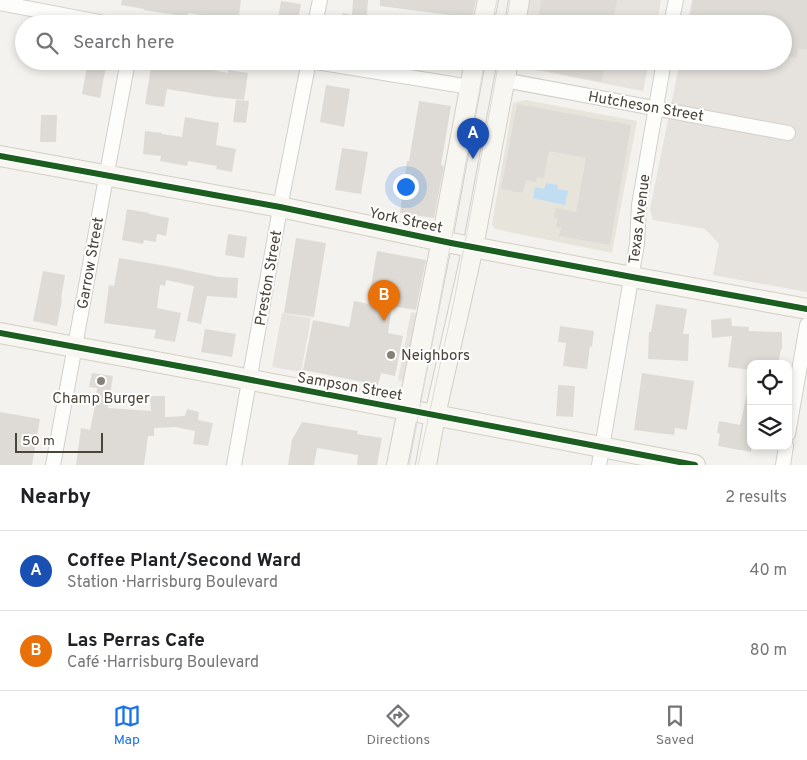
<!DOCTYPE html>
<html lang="en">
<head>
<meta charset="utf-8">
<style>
  :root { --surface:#fff; --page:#f2f2f2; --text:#202124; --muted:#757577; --line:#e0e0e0; --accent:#1a73e8 }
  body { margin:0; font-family:Overpass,sans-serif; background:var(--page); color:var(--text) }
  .controls { position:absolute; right:15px; bottom:15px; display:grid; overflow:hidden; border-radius:10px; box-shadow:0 2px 8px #0003 }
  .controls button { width:45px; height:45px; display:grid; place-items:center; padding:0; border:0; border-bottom:1px solid var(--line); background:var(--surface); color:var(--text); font:25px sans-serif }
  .scale { position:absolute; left:15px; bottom:12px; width:88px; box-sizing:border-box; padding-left:5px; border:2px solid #4b4439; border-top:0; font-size:14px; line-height:18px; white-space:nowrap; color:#4b4439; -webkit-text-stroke:4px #fff; paint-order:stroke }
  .you { position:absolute; left:405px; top:186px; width:18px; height:18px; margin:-12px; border:4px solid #fff; border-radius:50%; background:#1a73e8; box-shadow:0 0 0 8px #1a73e833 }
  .badge { display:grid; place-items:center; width:32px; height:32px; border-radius:50%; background:var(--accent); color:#fff; font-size:16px; font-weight:700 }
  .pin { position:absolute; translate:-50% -41px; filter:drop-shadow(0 1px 2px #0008) }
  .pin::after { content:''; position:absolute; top:26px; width:18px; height:15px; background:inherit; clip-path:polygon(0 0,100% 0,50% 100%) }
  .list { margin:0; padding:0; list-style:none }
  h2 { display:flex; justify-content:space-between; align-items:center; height:65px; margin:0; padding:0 20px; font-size:21px }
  h2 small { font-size:16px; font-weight:400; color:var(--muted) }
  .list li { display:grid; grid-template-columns:32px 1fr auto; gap:15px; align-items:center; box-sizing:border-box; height:80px; padding:0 20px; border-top:1px solid var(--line) }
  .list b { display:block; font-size:19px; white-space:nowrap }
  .list p { margin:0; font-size:16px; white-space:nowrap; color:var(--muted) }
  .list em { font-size:16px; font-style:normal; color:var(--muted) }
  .icon { flex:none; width:28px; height:28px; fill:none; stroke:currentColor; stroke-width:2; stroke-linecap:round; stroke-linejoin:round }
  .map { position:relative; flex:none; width:807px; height:465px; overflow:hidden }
  .search { position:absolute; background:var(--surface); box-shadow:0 2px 8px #0003; left:15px; right:15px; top:15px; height:55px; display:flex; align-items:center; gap:12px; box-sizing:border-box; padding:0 18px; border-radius:28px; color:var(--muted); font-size:19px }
  .sheet { height:225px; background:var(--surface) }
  nav { display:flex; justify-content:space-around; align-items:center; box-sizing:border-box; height:70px; border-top:1px solid var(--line); background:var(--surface); font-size:14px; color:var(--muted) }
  nav a { display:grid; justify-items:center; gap:2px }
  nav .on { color:var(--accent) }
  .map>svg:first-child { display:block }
  .residential { fill:#e7e4dc }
  .industrial { fill:#e6e2de }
  .parking { fill:#e6e3df }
  .water { fill:#c0ddf1 }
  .building { fill:#dedbd6 }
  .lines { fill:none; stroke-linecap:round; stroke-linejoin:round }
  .minor-casing { stroke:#d2d0cb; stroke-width:16 }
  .secondary-casing { stroke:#d3cfc5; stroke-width:22 }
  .minor { stroke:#fdfdfc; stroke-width:14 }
  .secondary { stroke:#f7f6f1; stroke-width:20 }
  .tram { stroke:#dbdbda; stroke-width:1 }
  .cycleway-casing { stroke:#fff; stroke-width:9 }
  .cycleway { stroke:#1b5e20; stroke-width:6 }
  .poi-dot { fill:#868178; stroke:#fff; stroke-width:2 }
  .labels { text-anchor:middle; stroke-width:4; stroke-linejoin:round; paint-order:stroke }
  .street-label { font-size:15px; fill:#4b4439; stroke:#fff }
  .poi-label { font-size:15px; fill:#4b4439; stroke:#fff; text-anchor:start }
</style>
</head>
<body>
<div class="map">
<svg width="807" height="465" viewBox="0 0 807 465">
  <rect width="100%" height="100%" fill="#f4f2ee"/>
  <path class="residential" d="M526 100 637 121 612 253 495 229 492 224 513 103Z"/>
  <path class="industrial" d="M527 0H661L657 24H523Z
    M692 0H807V292L713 275 719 244 705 229 653 220 650 209 680 61H783V24H687Z
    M516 61H649L643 91 515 66Z"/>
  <path class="parking" d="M411 312 420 314 406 382 398 380Z
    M282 313 311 318 301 372 272 367Z"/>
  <path class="water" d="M546 183 558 185 557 189 568 191 565 205 533 198 535 187 544 189Z"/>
  <path class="building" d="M122 0H241L238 23 221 21 222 18 188 13V17L144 10V9L121 5Z
    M353 0H368L367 15H364L363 17 375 20V24H341L343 13 352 15Z
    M380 0H476L472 18 380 6Z
    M541 0H617L612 24H564L538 19Z
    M693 0H807V49H798L797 58 783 55V24H689Z
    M281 1 301 4 297 24H277Z
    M88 61H107L100 98 82 94Z
    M152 61H172V62L228 73V70L248 73 244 100 216 97 167 89 164 107 145 104Z
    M536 61H606L602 82 535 69Z
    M326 85 350 89 344 127 320 122Z
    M236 100 249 101 246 123 233 122Z
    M419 101 451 106 441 165 444 166 434 218 400 213 407 161H409Z
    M517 104 631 125 610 245 559 236 561 228 556 227 558 218H554L556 208 576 212 586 158 549 151 544 178 537 177 536 182 526 180 523 193 501 189Z
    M41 115H57L56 142H40Z
    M185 117 219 123 216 145 236 149 232 172 216 169 217 166 188 161 187 166 160 161 161 156 143 154 145 131 162 133V134L182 137Z
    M342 148 368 152 361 194 335 190Z
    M127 209 149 213V214L169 218 166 236 157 234 156 242 144 240 143 244 122 240Z
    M228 234 247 237 244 258 225 255Z
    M296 238 326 243 314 317 284 313Z
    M377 251 426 260 416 310 392 306 388 333 403 336 395 376 381 373 378 385 303 370 313 320 349 327 354 301 368 304Z
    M119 258 166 266 219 277 238 278 237 298 207 296 201 324 187 321 194 286 166 280 165 286 160 285 157 308 181 313 175 342 154 338 156 330 104 323 109 285 114 286Z
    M43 271 65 275 61 299H62L57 326 33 321Z
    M656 304 687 309 683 334H689L688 361 648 359 649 332H651Z
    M731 318 732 326 749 327V331L782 332V349H781L778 364H751V370L728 367 732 336 712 338 711 320Z
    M560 326 594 331 592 347 590 346 587 369 563 366 566 343 558 342Z
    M205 329 236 334 232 357 201 352Z
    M92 373 113 376 108 408 151 411 150 396H165V417L185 416 187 409 199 412 198 420 213 423 208 446 193 444 195 431 175 427 154 428V436H148L144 465H76L81 428 90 430 97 396H96L97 388 89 387Z
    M642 373 694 381 687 430 675 428 674 435 634 430Z
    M558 385 575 386 573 417 556 416Z
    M747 394H751V452L718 446 720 434 717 433 719 421 740 425Z
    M0 412 40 419 32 465H0Z
    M302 422 358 431 357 434 382 438 377 465H357L358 455 317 448 314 465H288L292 440Z"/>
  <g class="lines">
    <g class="minor-casing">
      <path id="minor" d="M0 3 110 24
        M315 24 320 0
        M671 24 676 0
        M310 61 470 87
        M504 80 788 133
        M788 434 807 325
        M53 465 103 194 128 61
        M234 465 283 192 309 61
        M599 465 637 244 639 205 664 61
        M783 465 786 446"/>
    </g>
    <g class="secondary-casing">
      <path id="secondary" d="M483 24 488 0
        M515 24 519 0
        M0 156 280 207 451 243 632 277 807 309
        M0 333C232 375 463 421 695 465
        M397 465 442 240 475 61
        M426 465 435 415 473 247 508 61"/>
    </g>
    <use href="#minor" class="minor"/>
    <use href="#secondary" class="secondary"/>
    <path class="tram" d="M492 24 497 0
      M506 24 510 0
      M409 465 485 61
      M418 465 454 301 499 61"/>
    <g class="cycleway-casing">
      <path id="cycleway" d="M0 156 280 207 451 243 632 277 807 309
        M0 333C232 375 463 421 695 465"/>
    </g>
    <use href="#cycleway" class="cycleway"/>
  </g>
  <g class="poi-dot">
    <circle cx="391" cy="355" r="5"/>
    <circle cx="101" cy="381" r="5"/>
  </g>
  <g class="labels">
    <g class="street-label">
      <text transform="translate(646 106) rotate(10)" y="5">Hutcheson Street</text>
      <text transform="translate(639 219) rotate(-83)" y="5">Texas Avenue</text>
      <text transform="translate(406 220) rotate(12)" y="5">York Street</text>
      <text transform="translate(90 263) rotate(-80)" y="5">Garrow Street</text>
      <text transform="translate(268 278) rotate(-80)" y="5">Preston Street</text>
      <text transform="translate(350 386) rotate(10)" y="5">Sampson Street</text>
    </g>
    <g class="poi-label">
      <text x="401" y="360">Neighbors</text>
      <text x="101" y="403" text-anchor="middle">Champ Burger</text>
    </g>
  </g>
</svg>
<div class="controls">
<button><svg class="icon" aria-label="locate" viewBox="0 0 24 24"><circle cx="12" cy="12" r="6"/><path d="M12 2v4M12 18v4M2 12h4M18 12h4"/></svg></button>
<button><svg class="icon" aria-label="layers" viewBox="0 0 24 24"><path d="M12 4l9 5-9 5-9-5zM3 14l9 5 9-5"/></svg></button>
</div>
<div class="scale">50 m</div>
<div class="you"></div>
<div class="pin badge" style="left:473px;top:159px;background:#1a4fb4">A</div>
<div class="pin badge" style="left:384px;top:321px;background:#e8710a">B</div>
<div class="search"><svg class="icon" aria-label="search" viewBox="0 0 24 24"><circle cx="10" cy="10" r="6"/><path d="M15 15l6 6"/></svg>Search here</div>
</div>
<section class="sheet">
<h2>Nearby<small>2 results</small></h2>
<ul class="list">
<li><span class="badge" style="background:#1a4fb4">A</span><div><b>Coffee Plant/Second Ward</b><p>Station · Harrisburg Boulevard</p></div><em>40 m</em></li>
<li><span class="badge" style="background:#e8710a">B</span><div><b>Las Perras Cafe</b><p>Café · Harrisburg Boulevard</p></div><em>80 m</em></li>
</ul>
</section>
<nav>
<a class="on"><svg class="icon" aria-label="map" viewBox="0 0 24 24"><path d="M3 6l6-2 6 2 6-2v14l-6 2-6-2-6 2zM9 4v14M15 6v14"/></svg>Map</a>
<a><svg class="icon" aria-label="directions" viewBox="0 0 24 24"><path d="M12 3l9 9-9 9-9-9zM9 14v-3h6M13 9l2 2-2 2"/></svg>Directions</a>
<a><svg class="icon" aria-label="saved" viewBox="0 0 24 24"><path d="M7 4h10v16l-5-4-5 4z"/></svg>Saved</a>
</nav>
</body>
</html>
